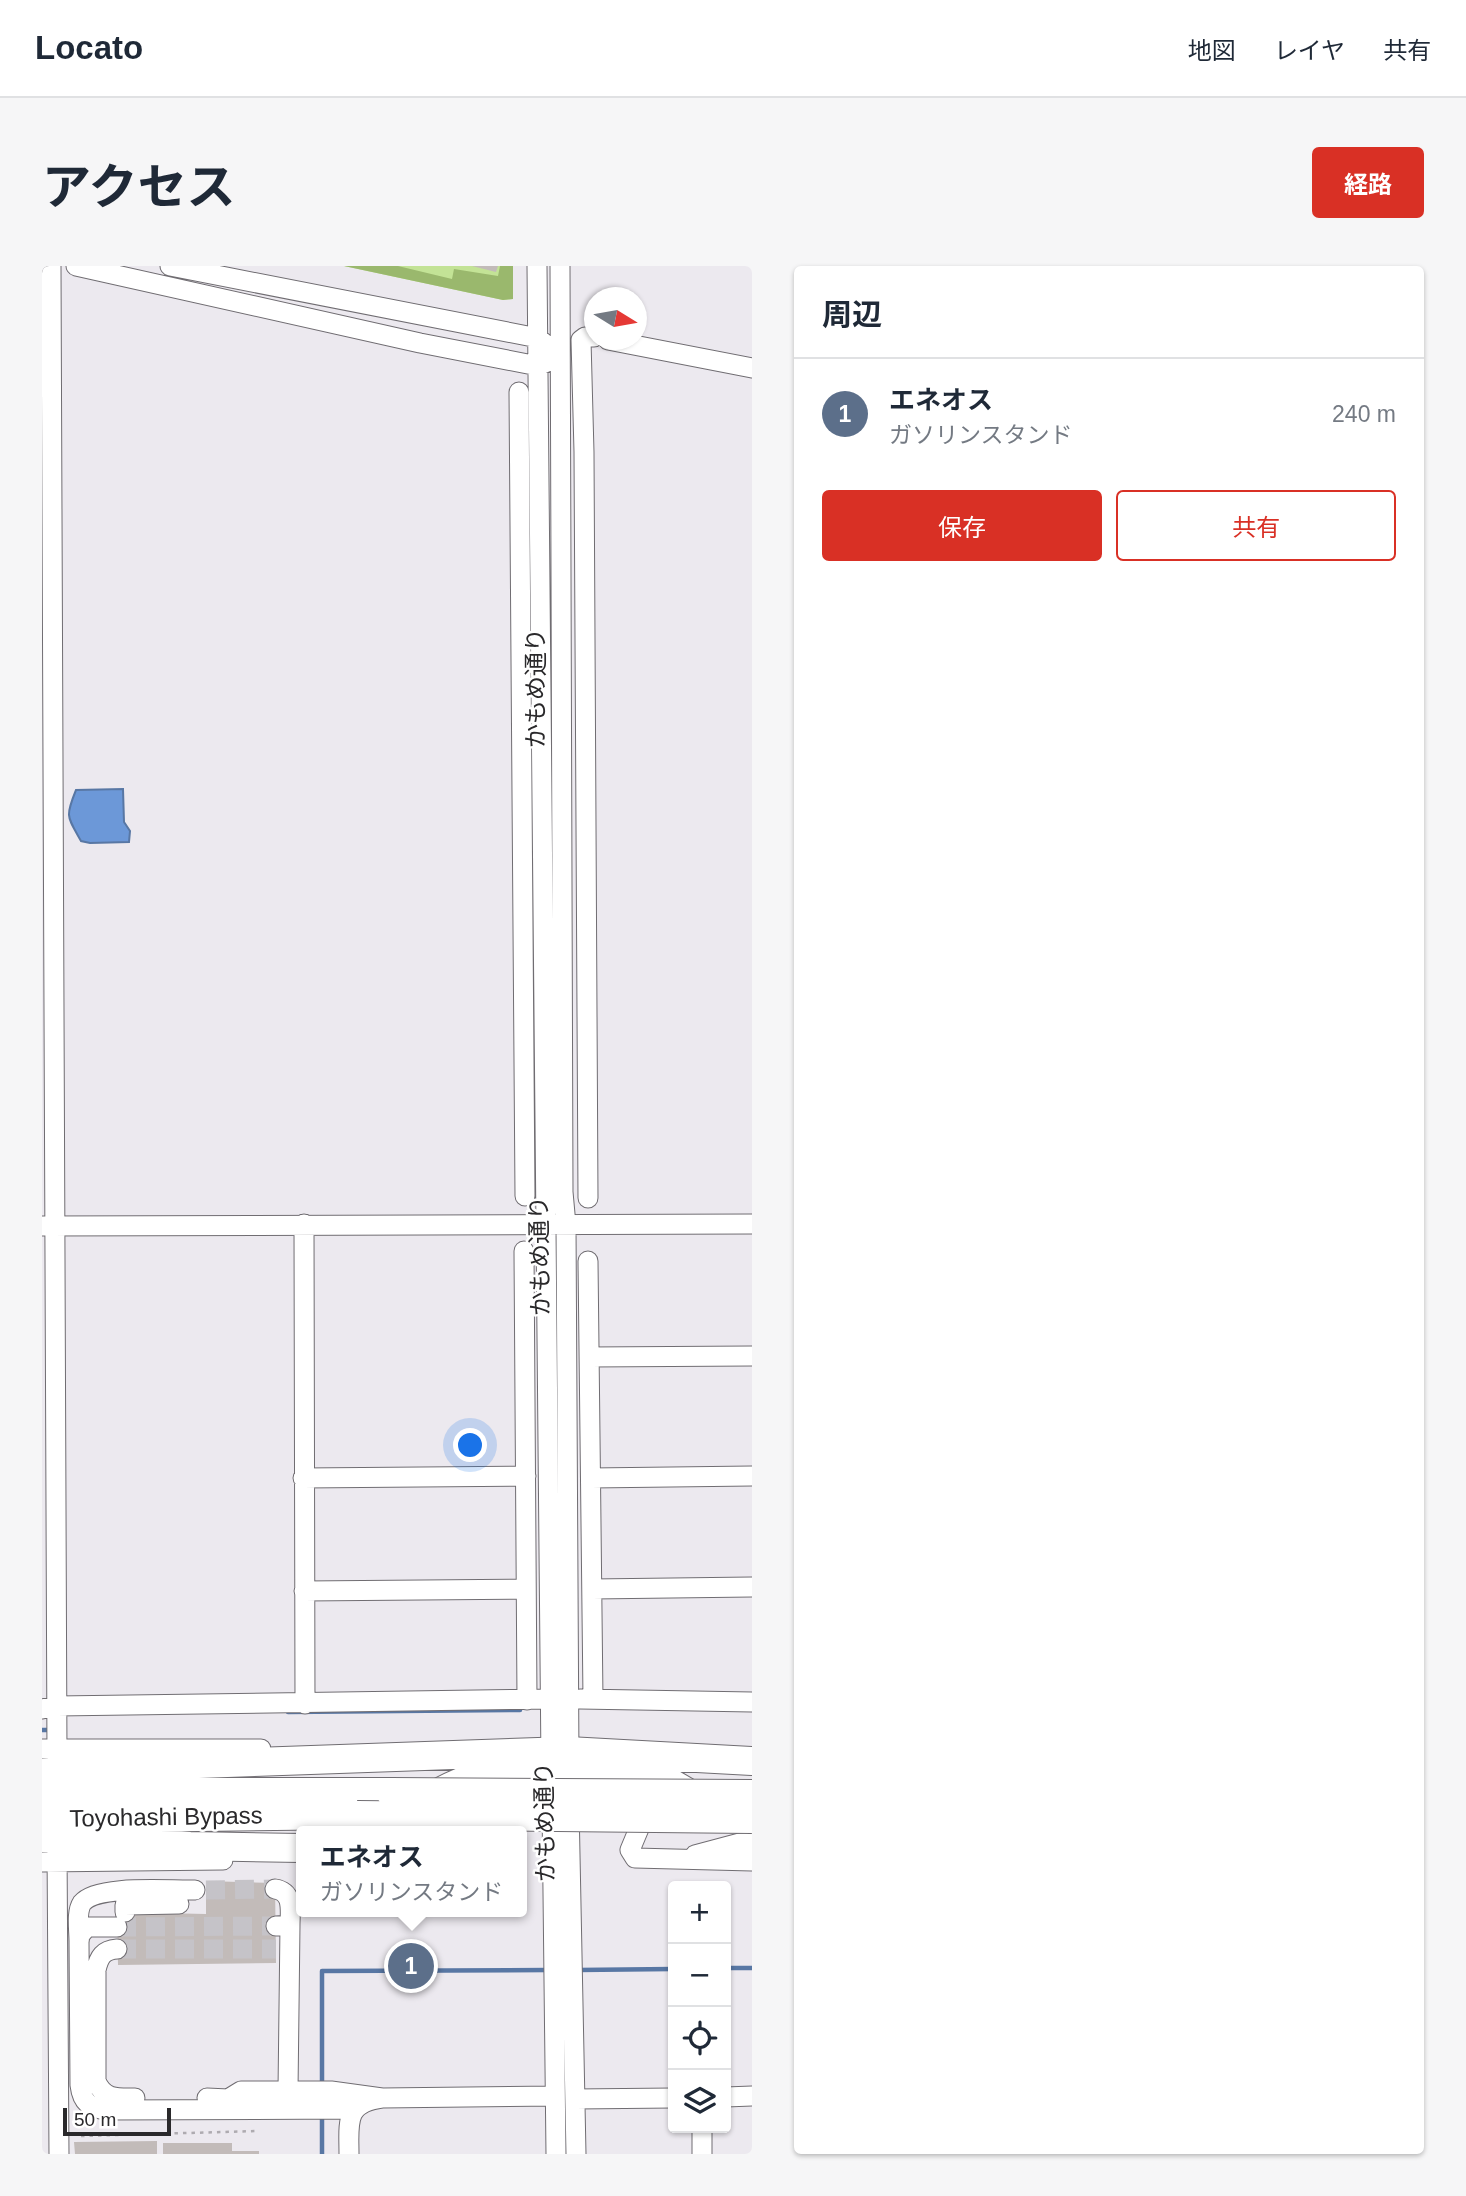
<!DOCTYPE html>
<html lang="ja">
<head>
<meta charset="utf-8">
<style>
  :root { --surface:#fff; --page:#f6f6f7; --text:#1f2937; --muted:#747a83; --line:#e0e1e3; --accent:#d93025 }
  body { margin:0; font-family:Arial,"Noto Sans JP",sans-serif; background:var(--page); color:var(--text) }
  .controls { position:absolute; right:21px; bottom:21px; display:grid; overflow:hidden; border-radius:7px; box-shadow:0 2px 5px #0004 }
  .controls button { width:63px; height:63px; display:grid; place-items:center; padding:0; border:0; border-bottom:2px solid var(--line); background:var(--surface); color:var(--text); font:35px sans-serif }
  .compass { position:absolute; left:542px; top:21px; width:63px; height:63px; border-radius:50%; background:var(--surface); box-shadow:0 2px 5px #0004; rotate:101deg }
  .scale { position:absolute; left:21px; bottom:18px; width:108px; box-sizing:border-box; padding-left:7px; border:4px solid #2a292b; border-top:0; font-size:19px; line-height:24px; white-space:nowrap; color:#2a292b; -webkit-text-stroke:5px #fff; paint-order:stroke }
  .you { position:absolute; left:429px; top:1180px; width:24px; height:24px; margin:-18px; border:5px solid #fff; border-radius:50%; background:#1a73e8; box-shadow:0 0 0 10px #1a73e833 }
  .badge { display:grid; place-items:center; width:46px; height:46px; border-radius:50%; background:var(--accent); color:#fff; font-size:23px; font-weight:700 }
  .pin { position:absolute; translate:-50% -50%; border:4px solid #fff; box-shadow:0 2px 7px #0006 }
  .popup { position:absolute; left:254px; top:1560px; width:231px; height:91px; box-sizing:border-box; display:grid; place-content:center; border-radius:7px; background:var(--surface); filter:drop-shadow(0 2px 5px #0005); font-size:23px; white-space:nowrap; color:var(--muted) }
  .popup b { font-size:26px; color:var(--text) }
  .popup::after { content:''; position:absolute; left:50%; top:100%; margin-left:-14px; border:14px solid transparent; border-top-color:var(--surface) }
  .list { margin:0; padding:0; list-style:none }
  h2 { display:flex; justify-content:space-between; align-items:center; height:91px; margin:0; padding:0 28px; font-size:30px }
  h2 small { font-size:23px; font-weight:400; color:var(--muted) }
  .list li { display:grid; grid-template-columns:46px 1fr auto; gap:21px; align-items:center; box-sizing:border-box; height:112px; padding:0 28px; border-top:2px solid var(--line) }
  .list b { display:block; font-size:26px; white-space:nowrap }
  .list p { margin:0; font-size:23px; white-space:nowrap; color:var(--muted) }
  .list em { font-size:23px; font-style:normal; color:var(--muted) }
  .actions { display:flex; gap:14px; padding:21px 28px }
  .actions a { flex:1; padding:16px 0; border:2px solid var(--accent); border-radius:7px; text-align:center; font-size:24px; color:var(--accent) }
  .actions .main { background:var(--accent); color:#fff }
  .icon { flex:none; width:38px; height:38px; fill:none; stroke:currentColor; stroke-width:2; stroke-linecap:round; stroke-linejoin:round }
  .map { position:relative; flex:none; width:710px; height:1888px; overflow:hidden; border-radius:7px }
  header { display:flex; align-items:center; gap:42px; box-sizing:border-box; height:98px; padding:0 35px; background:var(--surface); border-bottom:2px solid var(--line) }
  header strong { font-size:33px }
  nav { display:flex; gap:38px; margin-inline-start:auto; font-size:24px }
  .intro { display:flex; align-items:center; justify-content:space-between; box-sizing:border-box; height:168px; padding:0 42px }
  h1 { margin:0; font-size:49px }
  .button { padding:18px 32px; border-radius:7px; background:var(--accent); color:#fff; font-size:24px; font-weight:700 }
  main { display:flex; gap:42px; padding:0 42px }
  aside { flex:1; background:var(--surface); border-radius:7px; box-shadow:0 2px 5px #0004 }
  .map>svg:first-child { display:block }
  .green { fill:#c3e396 }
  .forest { fill:#9ab86d }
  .water { fill:#6c98d8; stroke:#5877a4; stroke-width:2 }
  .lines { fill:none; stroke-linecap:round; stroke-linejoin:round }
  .stream { stroke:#5877a4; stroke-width:4.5 }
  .building { fill:#c2bbb9 }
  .minor-tunnel { stroke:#c5c3c8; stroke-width:19; stroke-dasharray:19 10; stroke-linecap:butt }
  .minor-casing { stroke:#706d72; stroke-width:21 }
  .highway-casing { stroke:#706d72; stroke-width:30 }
  .path { stroke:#aeabb0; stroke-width:2.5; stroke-dasharray:3.5 5; stroke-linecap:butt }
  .minor { stroke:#fff; stroke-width:19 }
  .highway { stroke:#fff; stroke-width:28 }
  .highway-bridge-casing { stroke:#706d72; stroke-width:30; stroke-linecap:butt }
  .highway-bridge { stroke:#fff; stroke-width:28 }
  .labels { text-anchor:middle; stroke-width:5; stroke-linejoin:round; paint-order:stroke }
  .street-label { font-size:24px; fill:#2a292b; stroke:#fff }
</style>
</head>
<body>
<header>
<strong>Locato</strong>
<nav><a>地図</a><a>レイヤ</a><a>共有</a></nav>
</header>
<div class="intro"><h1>アクセス</h1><a class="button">経路</a></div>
<main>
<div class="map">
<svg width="710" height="1888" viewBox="0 0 710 1888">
  <rect width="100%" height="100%" fill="#ece9ef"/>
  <path class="green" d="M302 0H471V33L461 34Z"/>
  <path class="forest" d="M302 0H356L410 13 412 3 456 10 458 0H471V33L461 34Z"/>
  <path class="water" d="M81 523 82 556 88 565 87 576 48 577 39 575C25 550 23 551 34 524Z"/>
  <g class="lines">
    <path class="stream" d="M246 1446 478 1444
      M0 1464H5
      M684 1702H710
      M536 1704 631 1703
      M280 1821V1705L506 1704
      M280 1888V1847"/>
  </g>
  <path class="building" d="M430 0H456L454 6Z
    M164 1615 233 1617 234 1697 76 1699 75 1646 164 1648Z
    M115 1875V1888H33L32 1876Z
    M121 1877H190V1885H217V1888H121Z"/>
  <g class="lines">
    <path class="minor-tunnel" d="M164 1624 233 1623
      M75 1661 234 1660
      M75 1683H234"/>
    <g class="minor-casing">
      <path id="minor" d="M9 0 15 1491
        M34 0 378 77 496 100 507 95
        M128 0 496 72 503 78
        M495 0 509 1498
        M518 0 521 926 524 959 527 1495
        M566 74 710 102
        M477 126 483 930
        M546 932 542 186 539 74 543 71H552
        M262 958 263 1438
        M1 960 710 958
        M482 985 485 1434
        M546 995 551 1433
        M547 1091 710 1090
        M261 1212 484 1210
        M549 1212 710 1210
        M550 1323 710 1321
        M262 1325 484 1323
        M538 1433 710 1436
        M0 1443 15 1440 509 1433
        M0 1483H219
        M510 1539 514 1888
        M527 1539 534 1888
        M606 1541 588 1584 593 1592 710 1595
        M15 1581 17 1888
        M653 1589 698 1577 710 1576
        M0 1596 181 1594
        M233 1623C252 1626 248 1645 248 1659
        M83 1646V1639L137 1638
        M234 1660 248 1659 246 1825H289L340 1832
        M75 1661H45L38 1669 37 1676 38 1819C40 1837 48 1842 65 1844L312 1843
        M37 1675C37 1664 34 1646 40 1637 55 1618 130 1625 153 1624
        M75 1683C61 1684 57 1691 54 1704V1815C62 1834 76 1832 93 1832
        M684 1831 710 1830
        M165 1832 186 1833 199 1825H246
        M533 1833 631 1832
        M660 1862V1888
        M307 1888C307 1857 302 1837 340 1832L513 1830"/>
    </g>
    <g class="highway-casing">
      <path id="highway" d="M0 1507 43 1502 526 1485 710 1495
        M0 1526H348
        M0 1553 315 1549
        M332 1565C366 1544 403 1519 441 1508L596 1505 626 1515 655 1532
        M0 1572 148 1580 259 1582"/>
    </g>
    <path class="path" d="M39 1870 216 1865"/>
    <use href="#minor" class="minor"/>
    <use href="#highway" class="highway"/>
    <g class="highway-bridge-casing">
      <path id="highway-bridge" d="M348 1526 710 1528
        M315 1549 710 1553"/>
    </g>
    <use href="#highway-bridge" class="highway-bridge"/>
  </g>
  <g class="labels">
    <g class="street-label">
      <text transform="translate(494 422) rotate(-90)" y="8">かもめ通り</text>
      <text transform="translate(498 990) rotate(-91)" y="8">かもめ通り</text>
      <text transform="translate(124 1551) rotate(-1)" y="8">Toyohashi Bypass</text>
      <text transform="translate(503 1556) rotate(-91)" y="8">かもめ通り</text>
    </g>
  </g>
</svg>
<div class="controls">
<button>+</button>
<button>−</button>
<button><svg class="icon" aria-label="locate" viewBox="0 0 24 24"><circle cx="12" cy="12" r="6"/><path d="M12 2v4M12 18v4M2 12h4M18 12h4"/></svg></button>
<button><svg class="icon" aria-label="layers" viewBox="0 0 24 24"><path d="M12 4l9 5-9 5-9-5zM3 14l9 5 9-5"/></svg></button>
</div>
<svg class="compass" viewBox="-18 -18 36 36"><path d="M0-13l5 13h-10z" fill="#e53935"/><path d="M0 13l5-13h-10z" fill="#747a83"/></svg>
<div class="scale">50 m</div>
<div class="you"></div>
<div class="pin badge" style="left:369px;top:1700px;background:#5c6f8a">1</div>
<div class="popup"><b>エネオス</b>ガソリンスタンド</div>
</div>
<aside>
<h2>周辺<small></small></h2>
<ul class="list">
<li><span class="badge" style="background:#5c6f8a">1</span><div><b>エネオス</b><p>ガソリンスタンド</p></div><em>240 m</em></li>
</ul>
<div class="actions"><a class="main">保存</a><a>共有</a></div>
</aside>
</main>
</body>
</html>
